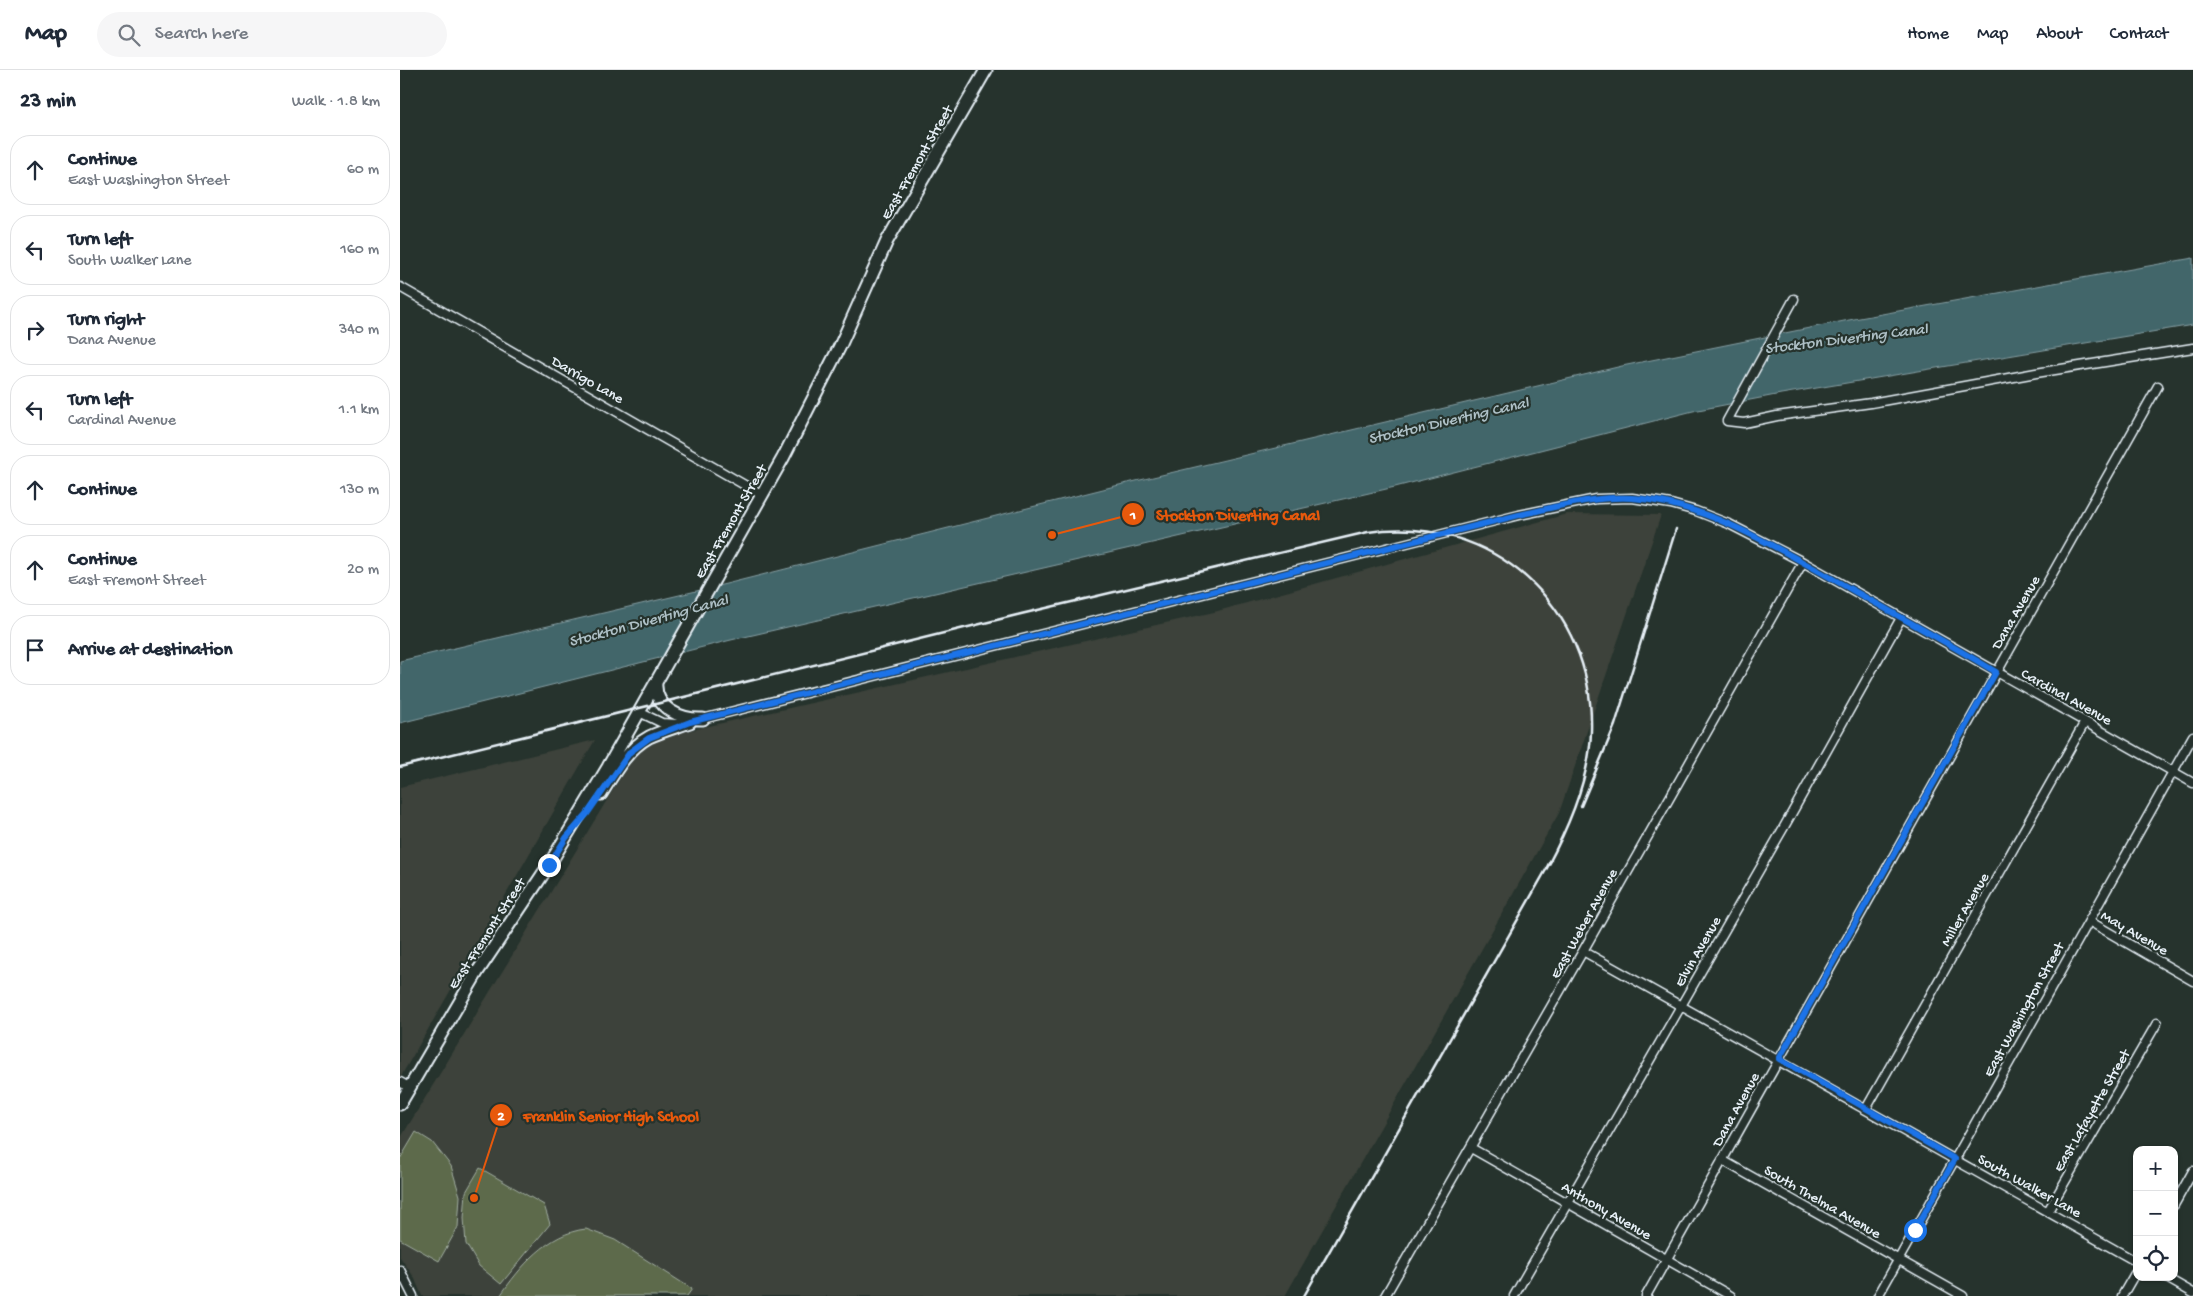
<!DOCTYPE html>
<html lang="en">
<head>
<meta charset="utf-8">
<style>
  :root { --surface:#fff; --page:#f6f6f7; --text:#1f2937; --muted:#747a83; --line:#e0e1e3 }
  body { margin:0; font-family:"Gochi Hand",sans-serif; background:var(--page); color:var(--text) }
  .controls { position:absolute; right:15px; bottom:15px; display:grid; overflow:hidden; border-radius:10px; box-shadow:0 1px 4px #0004 }
  .controls button { width:45px; height:45px; display:grid; place-items:center; padding:0; border:0; border-bottom:1px solid var(--line); background:var(--surface); color:var(--text); font:25px sans-serif }
  .stop { position:absolute; width:15px; height:15px; margin:-11px; border:4px solid #1a73e8; border-radius:50%; background:#fff }
  .stop.end { background:#1a73e8; border-color:#fff; box-shadow:0 1px 5px #0008 }
  .list { margin:0; padding:0; list-style:none }
  h2 { display:flex; justify-content:space-between; align-items:center; height:65px; margin:0; padding:0 20px; font-size:21px }
  h2 small { font-size:16px; font-weight:400; color:var(--muted) }
  .list li { display:grid; grid-template-columns:32px 1fr auto; gap:15px; align-items:center; box-sizing:border-box; height:70px; margin:0 10px 10px; padding:0 10px; border:1px solid var(--line); border-radius:20px }
  .list b { display:block; font-size:19px; white-space:nowrap }
  .list p { margin:0; font-size:16px; white-space:nowrap; color:var(--muted) }
  .list em { font-size:16px; font-style:normal; color:var(--muted) }
  .icon { flex:none; width:28px; height:28px; fill:none; stroke:currentColor; stroke-width:2; stroke-linecap:round; stroke-linejoin:round }
  .map { position:relative; flex:none; width:1793px; height:1226px; overflow:hidden }
  header { display:flex; align-items:center; gap:30px; box-sizing:border-box; height:70px; padding:0 25px; background:var(--surface); border-bottom:1px solid var(--line) }
  header strong { font-size:24px }
  nav { display:flex; gap:28px; margin-inline-start:auto; font-size:18px }
  .search { width:350px; height:45px; background:var(--page); display:flex; align-items:center; gap:12px; box-sizing:border-box; padding:0 18px; border-radius:28px; color:var(--muted); font-size:19px }
  main { display:flex }
  aside { flex:1; background:var(--surface) }
  .map>svg:first-child { display:block }
  .built { fill:#3c423a }
  .green { fill:#5d6a4c; stroke:#a2aea2 }
  .water { fill:#43666a; stroke:#859ea3 }
  .lines { fill:none; stroke-linecap:round; stroke-linejoin:round }
  .minor-casing { stroke:#e8f1f8; stroke-width:11 }
  .secondary-casing { stroke:#e8f1f8; stroke-width:15 }
  .minor { stroke:#26332d; stroke-width:8 }
  .secondary { stroke:#26332d; stroke-width:11 }
  .rail { stroke:#e8f1f8; stroke-width:2.5 }
  .route { stroke:#1a73e8; stroke-width:6 }
  .labels { text-anchor:middle; stroke-width:4.5; stroke-linejoin:round; paint-order:stroke }
  .street-label { font-size:15px; fill:#e8f1f8; stroke:#26332d }
  .water-label { font-size:16px; font-style:italic; fill:#aec0c6; stroke:#26332d }
  .leader { fill:none; stroke:#e8590c; stroke-width:2 }
  .callout-dot { fill:#e8590c; stroke:#26332d; stroke-width:2 }
  .mark-label { font-size:15px; text-anchor:middle; font-weight:bold; fill:#fff }
  .callout-label { font-size:16px; text-anchor:middle; font-weight:bold; fill:#e8590c; stroke:#26332d; stroke-width:4.5; stroke-linejoin:round; paint-order:stroke }
</style>
</head>
<body>
<header>
<strong>Map</strong>
<div class="search"><svg class="icon" aria-label="search" viewBox="0 0 24 24"><circle cx="10" cy="10" r="6"/><path d="M15 15l6 6"/></svg>Search here</div>
<nav><a>Home</a><a>Map</a><a>About</a><a>Contact</a></nav>
</header>
<main>
<aside>
<h2>23 min<small>Walk · 1.8 km</small></h2>
<ul class="list">
<li><svg class="icon" aria-label="ahead" viewBox="0 0 24 24"><path d="M12 20V5M6 11l6-6 6 6"/></svg><div><b>Continue</b><p>East Washington Street</p></div><em>60 m</em></li>
<li><svg class="icon" aria-label="left" viewBox="0 0 24 24"><path d="M17 20v-9H6M10 6l-5 5 5 5"/></svg><div><b>Turn left</b><p>South Walker Lane</p></div><em>160 m</em></li>
<li><svg class="icon" aria-label="right" viewBox="0 0 24 24"><path d="M7 20v-9h11M14 6l5 5-5 5"/></svg><div><b>Turn right</b><p>Dana Avenue</p></div><em>340 m</em></li>
<li><svg class="icon" aria-label="left" viewBox="0 0 24 24"><path d="M17 20v-9H6M10 6l-5 5 5 5"/></svg><div><b>Turn left</b><p>Cardinal Avenue</p></div><em>1.1 km</em></li>
<li><svg class="icon" aria-label="ahead" viewBox="0 0 24 24"><path d="M12 20V5M6 11l6-6 6 6"/></svg><div><b>Continue</b></div><em>130 m</em></li>
<li><svg class="icon" aria-label="ahead" viewBox="0 0 24 24"><path d="M12 20V5M6 11l6-6 6 6"/></svg><div><b>Continue</b><p>East Fremont Street</p></div><em>20 m</em></li>
<li><svg class="icon" aria-label="arrive" viewBox="0 0 24 24"><path d="M6 21V4h12l-3 4 3 4H6"/></svg><div><b>Arrive at destination</b></div></li>
</ul>
</aside>
<div class="map">
<svg width="1793" height="1226" viewBox="0 0 1793 1226">
  <rect width="100%" height="100%" fill="#26332d"/>
  <filter id="ink" filterUnits="userSpaceOnUse"><feTurbulence type="fractalNoise" baseFrequency=".02" numOctaves="2"/><feDisplacementMap in="SourceGraphic" scale="10" xChannelSelector="R" yChannelSelector="G"/><feConvolveMatrix kernelMatrix="1 2 1 2 8 2 1 2 1" color-interpolation-filters="sRGB"/></filter>
  <g filter="url(#ink)">
    <path class="built" d="M1167 444 1261 445 1159 743 885 1226H22L14 1207 0 1187V1069L243 671 814 542Z
      M195 670 0 1008V717Z"/>
    <path class="green" d="M16 1062 32 1072 51 1096 60 1126 58 1157 39 1191 0 1169V1089Z
      M80 1098 144 1135 150 1154 101 1214 79 1196 66 1174 64 1148 66 1122Z
      M186 1159 215 1170 292 1219 287 1226H100C120 1197 148 1163 186 1159Z"/>
    <path class="water" d="M1793 188V255L1381 324 1293 341 995 417 331 570 0 653V591L326 514 715 416 1222 296 1454 249Z"/>
    <g class="lines">
      <g class="minor-casing">
        <path id="minor" d="M0 217 362 425
          M1394 229 1327 351 1344 353 1377 346 1471 333 1636 303 1793 278
          M239 642 262 653 277 654
          M298 650 1119 445 1196 429 1232 428 1271 434 1296 441 1329 454 1403 492 1793 713
          M1689 851 1793 911
          M1183 881 1737 1192
          M0 1012 9 1017
          M1466 1039 1685 652
          M1071 1078 1331 1226
          M1322 1090 1563 1226
          M1774 1135 1793 1101
          M1648 1141 1757 953
          M0 1200 13 1226
          M1765 1207 1793 1223
          M985 1226 1183 881 1403 492
          M1114 1226 1384 757 1501 548
          M1246 1226 1758 316
          M1478 1226 1793 666
          M1722 1226 1737 1200"/>
      </g>
      <g class="secondary-casing">
        <path id="secondary" d="M256 613C254 638 281 650 303 649
          M201 724C214 703 227 679 249 667 262 661 276 657 290 652
          M0 1034 78 901 149 795 208 697 383 388 440 276 487 171 586 0"/>
      </g>
      <use href="#minor" class="minor"/>
      <use href="#secondary" class="secondary"/>
      <path class="rail" d="M0 697 621 544 968 462C1091 443 1195 537 1191 661 1190 708 1169 756 1147 797
        M1181 736 1215 655 1276 459
        M904 1226 1151 791"/>
    </g>
  </g>
  <g class="lines" filter="url(#ink)">
    <path class="route" d="M149 795 166 768 187 744 230 682 249 668 290 652 1119 445C1156 437 1194 426 1232 428 1310 433 1387 484 1454 521 1502 548 1550 574 1596 602L1379 989 1555 1089 1515 1160"/>
  </g>
  <g class="labels">
    <g class="street-label">
      <text transform="translate(516 92) rotate(-60)" y="5">East Fremont Street</text>
      <text transform="translate(188 309) rotate(30)" y="5">Darrigo Lane</text>
      <text transform="translate(330 451) rotate(-60)" y="5">East Fremont Street</text>
      <text transform="translate(1615 542) rotate(-60)" y="5">Dana Avenue</text>
      <text transform="translate(1667 626) rotate(29)" y="5">Cardinal Avenue</text>
      <text transform="translate(1564 839) rotate(-60)" y="5">Miller Avenue</text>
      <text transform="translate(1183 853) rotate(-61)" y="5">East Weber Avenue</text>
      <text transform="translate(1735 862) rotate(30)" y="5">May Avenue</text>
      <text transform="translate(86 863) rotate(-57)" y="5">East Fremont Street</text>
      <text transform="translate(1297 881) rotate(-60)" y="5">Elvin Avenue</text>
      <text transform="translate(1623 939) rotate(-61)" y="5">East Washington Street</text>
      <text transform="translate(1335 1039) rotate(-61)" y="5">Dana Avenue</text>
      <text transform="translate(1691 1040) rotate(-60)" y="5">East Lafayette Street</text>
      <text transform="translate(1630 1115) rotate(29)" y="5">South Walker Lane</text>
      <text transform="translate(1423 1131) rotate(30)" y="5">South Thelma Avenue</text>
      <text transform="translate(1207 1140) rotate(30)" y="5">Anthony Avenue</text>
    </g>
    <g class="water-label">
      <text transform="translate(1446 267) rotate(-7)" y="6">Stockton Diverting Canal</text>
      <text transform="translate(1048 349) rotate(-13)" y="6">Stockton Diverting Canal</text>
      <text transform="translate(248 549) rotate(-15)" y="6">Stockton Diverting Canal</text>
    </g>
  </g>
  <path class="leader" d="M652 465L733 444M74 1128L101 1045"/>
  <g class="callout-dot">
    <circle cx="652" cy="465" r="5"/>
    <circle cx="74" cy="1128" r="5"/>
    <circle cx="733" cy="444" r="12"/>
    <circle cx="101" cy="1045" r="12"/>
  </g>
  <g class="mark-label">
    <text x="733" y="449">1</text>
    <text x="101" y="1050">2</text>
  </g>
  <g class="callout-label">
    <text x="838" y="450">Stockton Diverting Canal</text>
    <text x="211" y="1051">Franklin Senior High School</text>
  </g>
</svg>
<div class="controls">
<button>+</button>
<button>−</button>
<button><svg class="icon" aria-label="locate" viewBox="0 0 24 24"><circle cx="12" cy="12" r="6"/><path d="M12 2v4M12 18v4M2 12h4M18 12h4"/></svg></button>
</div>
<div class="stop" style="left:1515px;top:1160px"></div>
<div class="stop end" style="left:149px;top:795px"></div>
</div>
</main>
</body>
</html>
